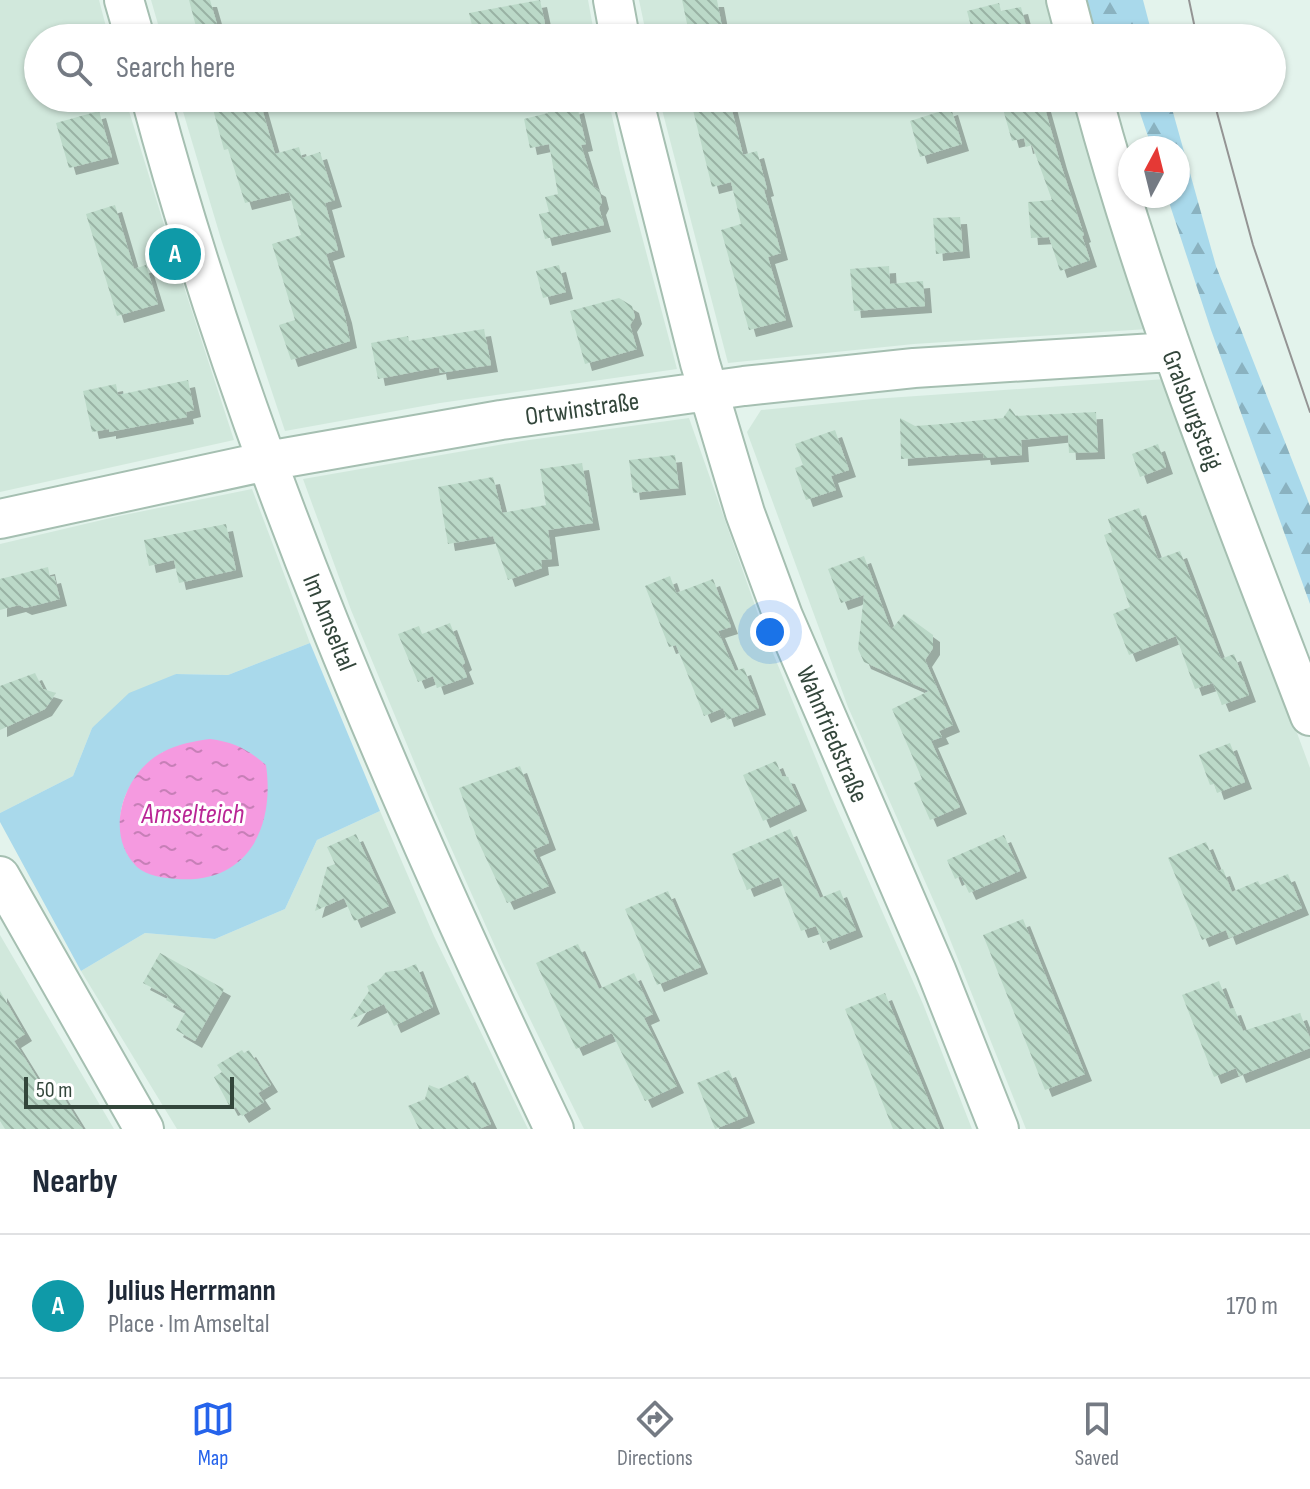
<!DOCTYPE html>
<html lang="en">
<head>
<meta charset="utf-8">
<style>
  :root { --surface:#fff; --page:#f6f6f7; --text:#1f2937; --muted:#747a83; --line:#e0e1e3; --accent:#2563eb }
  body { margin:0; font-family:"Sofia Sans Condensed",sans-serif; background:var(--page); color:var(--text) }
  .compass { position:absolute; left:1118px; top:136px; width:72px; height:72px; border-radius:50%; background:var(--surface); box-shadow:0 2px 6px #0004; rotate:7deg }
  .scale { position:absolute; left:24px; bottom:20px; width:210px; box-sizing:border-box; padding-left:8px; border:4px solid #33463b; border-top:0; font-size:22px; line-height:28px; white-space:nowrap; color:#33463b; -webkit-text-stroke:6px #fff; paint-order:stroke }
  .you { position:absolute; left:770px; top:632px; width:28px; height:28px; margin:-20px; border:6px solid #fff; border-radius:50%; background:#1a73e8; box-shadow:0 0 0 12px #1a73e833 }
  .badge { display:grid; place-items:center; width:52px; height:52px; border-radius:50%; background:var(--accent); color:#fff; font-size:26px; font-weight:700 }
  .pin { position:absolute; translate:-50% -50%; border:4px solid #fff; box-shadow:0 2px 8px #0006 }
  .list { margin:0; padding:0; list-style:none }
  h2 { display:flex; justify-content:space-between; align-items:center; height:104px; margin:0; padding:0 32px; font-size:34px }
  h2 small { font-size:26px; font-weight:400; color:var(--muted) }
  .list li { display:grid; grid-template-columns:52px 1fr auto; gap:24px; align-items:center; box-sizing:border-box; height:144px; padding:0 32px; border-top:2px solid var(--line) }
  .list b { display:block; font-size:30px; white-space:nowrap }
  .list p { margin:0; font-size:26px; white-space:nowrap; color:var(--muted) }
  .list em { font-size:26px; font-style:normal; color:var(--muted) }
  .icon { flex:none; width:44px; height:44px; fill:none; stroke:currentColor; stroke-width:2; stroke-linecap:round; stroke-linejoin:round }
  .map { position:relative; flex:none; width:1310px; height:1129px; overflow:hidden }
  .search { position:absolute; background:var(--surface); box-shadow:0 2px 6px #0004; left:24px; right:24px; top:24px; height:88px; display:flex; align-items:center; gap:20px; box-sizing:border-box; padding:0 28px; border-radius:44px; color:var(--muted); font-size:30px }
  .sheet { height:248px; background:var(--surface) }
  nav { display:flex; justify-content:space-around; align-items:center; box-sizing:border-box; height:112px; border-top:2px solid var(--line); background:var(--surface); font-size:22px; color:var(--muted) }
  nav a { display:grid; justify-items:center; gap:4px }
  nav .on { color:var(--accent) }
  .map>svg:first-child { display:block }
  .residential { fill:#d1e8dc }
  .green { fill:#a9d9eb; fill-rule:evenodd }
  .forest { fill:url(#forest-firs) }
  .water { fill:url(#water-ripples) }
  .building { fill:url(#building-back-hatch); filter:url(#shadow) }
  .lines { fill:none; stroke-linecap:round; stroke-linejoin:round }
  .minor-casing { stroke:#a5bfb1; stroke-width:42 }
  .minor { stroke:#fff; stroke-width:38 }
  .tram { stroke:#949494; stroke-width:2 }
  .labels { text-anchor:middle; stroke-width:6; stroke-linejoin:round; paint-order:stroke }
  .street-label { font-size:26px; fill:#33463b; stroke:#fff }
  .water-label { font-size:28px; font-style:italic; fill:#b92595; stroke:#fff }
</style>
</head>
<body>
<div class="map">
<svg width="1310" height="1129" viewBox="0 0 1310 1129">
  <defs>
    <pattern id="forest-firs" width="22" height="20" patternUnits="userSpaceOnUse" patternTransform="scale(2)"><rect width="22" height="20" fill="#a9d9eb"/><path d="M5 1l3.5 6h-7zM16 11l3.5 6h-7z" fill="#8ab2c0"/></pattern>
    <pattern id="water-ripples" width="26" height="14" patternUnits="userSpaceOnUse" patternTransform="scale(2)"><rect width="26" height="14" fill="#f59ae0"/><path d="M2 4q2-2 4 0t4 0M15 11q2-2 4 0t4 0" fill="none" stroke="#c77fb7"/></pattern>
    <pattern id="building-back-hatch" width="6" height="6" patternUnits="userSpaceOnUse" patternTransform="scale(2)"><rect width="6" height="6" fill="#bbd9c8"/><path d="M-1 5l2 2M0 0l6 6M5-1l2 2" fill="none" stroke="#99b2a4"/></pattern>
    <filter id="shadow"><feDropShadow dx="7" dy="7" stdDeviation="0" flood-color="#0004"/></filter>
  </defs>
  <rect width="100%" height="100%" fill="#e3f3ec"/>
  <path class="residential" d="M0 0H99L109 38H38V98H125L170 244 234 440 0 492Z
    M151 0H588L595 38H162Z
    M639 0H1050L1059 38H647Z
    M179 98H608L621 157 677 369 440 403 285 431 221 239Z
    M659 98H1076L1148 329 914 344 728 363Z
    M1166 379 1310 768V1129H1026L943 922 848 707 747 432 761 410 873 399Z
    M689 418 764 631 830 793 923 1004 972 1129H584L502 962 435 812 351 610 303 479 522 441Z
    M252 489 310 643 228 675 176 674 92 728 73 776 0 813V544L119 516Z
    M380 811 434 936 528 1129H177L81 971 145 933 215 939 285 909 317 840Z
    M0 935 114 1129H0Z"/>
  <path class="green" d="M310 643 380 811 317 840 285 909 215 939 145 933 81 971 0 822V813L73 776 92 728 129 693 176 674 228 675ZM163 752 128 855C109 811 127 779 163 752Z"/>
  <path class="forest" d="M1077 0H1143L1153 38H1087Z
    M1103 98H1169L1216 266 1310 506V604L1211 330 1167 196H1178V148H1152L1138 107 1107 114Z"/>
  <path class="water" d="M210 739C234 742 247 749 266 765 275 827 248 884 177 879 164 878 147 876 137 867 102 833 125 771 163 752 177 744 195 741 210 739Z"/>
  <path class="building" d="M189 0H210L221 38H199Z
    M540 0 548 38H517L516 30 475 38 469 13Z
    M682 0H717L722 27 689 33Z
    M999 3 1001 11 1021 7 1029 38H974L967 11Z
    M210 98H259L275 154 299 147 302 158 320 152 335 200 325 203 338 250 326 254 345 316 350 341 291 360 279 325 295 320 272 244 301 235 289 192 245 203 228 149 224 150Z
    M545 98H569L571 108 577 106 586 144 581 145 594 187 599 190 602 202 599 208 604 225 545 239 539 214 549 212 545 197 558 194 549 144 530 148 524 119 548 113Z
    M690 98H729L743 155 757 151 767 189 764 190 781 253 768 257 786 320 749 330 721 230 741 224 731 182 712 187Z
    M1014 98H1042L1060 162 1084 235 1082 236 1090 260 1060 271 1049 237 1031 238 1028 202 1052 200 1032 145 1026 147 1024 138 1012 141 1001 102Z
    M951 108 962 144 920 157 910 121Z
    M99 111 112 157 69 168 56 123Z
    M115 205 134 269 146 265 158 304 117 316 86 214Z
    M960 217 963 251 936 254 933 218Z
    M559 265 566 292 543 298 536 271Z
    M889 266 890 284 923 281 925 306 854 311 850 269Z
    M619 298 632 306 635 317 630 325 637 349 585 364 570 311Z
    M484 329 491 365 440 373 439 367 378 379 371 343 408 336 409 341Z
    M188 380 194 410 186 412 187 417 109 432V429L92 432 83 391 116 384 118 395Z
    M1010 408 1016 416 1096 412 1098 452 1069 453 1068 435 1021 440 1022 455 984 458 983 453 901 459 900 418 915 426 942 424 1003 418Z
    M835 430 849 470 831 476 836 490 806 500 795 468 803 465 795 444Z
    M1158 444 1166 467 1140 477 1132 454Z
    M675 455 679 488 633 493 629 460Z
    M582 463 593 523 548 530 552 559 541 560 542 568 508 580 493 536 448 544 438 487 493 477 502 513 546 505 540 469Z
    M1139 508 1158 559 1180 551 1221 659 1234 654 1249 695 1222 705 1213 683 1195 689 1176 636 1129 655 1113 614 1130 607 1104 535 1112 532 1108 519Z
    M226 524 236 570 179 583 174 560 149 566 144 540Z
    M864 556 891 630 904 614 933 635V648L925 660 953 725 939 731 942 737 931 741 960 807 930 820 914 783 922 779 892 709 929 691 864 662 858 649 864 595 841 603 828 569Z
    M48 567 50 577 54 576 60 599 25 608 19 605 0 610V579Z
    M670 576 676 593 713 579 731 627 718 631 735 671 744 668 759 708 727 720 723 708 704 716 676 645 669 647 645 586Z
    M450 623 465 663 462 665 467 677 437 688 433 676 418 682 398 634 419 626 422 634Z
    M35 673 43 689 56 693 45 709 0 730V686Z
    M1230 743 1245 782 1217 793 1214 784 1210 785 1199 755Z
    M776 761 782 776 788 777 800 804 763 821 743 775Z
    M520 766 549 843 533 850 549 886 507 903 478 841 459 788Z
    M790 829 820 898 840 890 856 930 823 943 816 926 801 931 779 877 747 890 732 854Z
    M356 834 389 906 354 921 344 898 315 911 327 867 335 864 327 847Z
    M1004 835 1020 871 969 893 961 876 955 879 947 860Z
    M1206 842 1218 871 1223 869 1232 892 1258 881 1260 885 1288 874 1302 908 1229 938 1226 930 1202 940 1168 858Z
    M668 891 701 967 657 985 625 909Z
    M1023 919 1085 1074 1045 1090 983 935Z
    M578 944 599 989 634 973 653 1014 644 1018 677 1086 645 1101 612 1033 576 1049 536 963Z
    M160 953 224 989 195 1041 176 1030 186 1011 166 1000 168 996 143 983Z
    M416 964 433 1007 394 1026 384 1004 350 1020 369 991 367 986 378 981 386 972 402 970Z
    M1219 981 1230 1009 1234 1008 1243 1031 1300 1013 1310 1038V1048L1239 1076 1236 1068 1214 1077 1182 995Z
    M0 991 25 1034 14 1041 47 1094 57 1087 83 1129H5L0 1121Z
    M885 993 920 1079 940 1129H893L845 1009Z
    M242 1050 244 1053 249 1050 271 1085 258 1093 264 1102 242 1116 236 1107 231 1109 214 1077 222 1072 217 1065Z
    M729 1070 748 1116 715 1129 697 1083Z
    M468 1075 491 1124 479 1129H419L408 1106 425 1099 429 1085 439 1089Z"/>
  <g class="lines">
    <g class="minor-casing">
      <path id="minor" d="M124 0 135 38
        M613 0 620 38
        M1066 0 1076 38
        M151 98C246 452 396 798 554 1129
        M633 98 700 363 745 513 783 616 936 970 999 1129
        M1093 98C1150 309 1232 512 1310 716
        M0 519 267 461 501 420 744 386 914 368 1171 352
        M0 876 144 1129"/>
    </g>
    <use href="#minor" class="minor"/>
    <path class="tram" d="M1189 0 1197 38
      M1213 98 1253 245 1310 412"/>
  </g>
  <g class="labels">
    <g class="street-label">
      <text transform="translate(582 408) rotate(-8)" y="9">Ortwinstraße</text>
      <text transform="translate(1193 410) rotate(69)" y="9">Gralsburgsteig</text>
      <text transform="translate(330 622) rotate(68)" y="9">Im Amseltal</text>
      <text transform="translate(833 734) rotate(67)" y="9">Wahnfriedstraße</text>
    </g>
    <g class="water-label">
      <text x="193" y="823">Amselteich</text>
    </g>
  </g>
</svg>
<svg class="compass" viewBox="-18 -18 36 36"><path d="M0-13l5 13h-10z" fill="#e53935"/><path d="M0 13l5-13h-10z" fill="#747a83"/></svg>
<div class="scale">50 m</div>
<div class="you"></div>
<div class="pin badge" style="left:175px;top:254px;background:#0f9aa8">A</div>
<div class="search"><svg class="icon" aria-label="search" viewBox="0 0 24 24"><circle cx="10" cy="10" r="6"/><path d="M15 15l6 6"/></svg>Search here</div>
</div>
<section class="sheet">
<h2>Nearby<small></small></h2>
<ul class="list">
<li><span class="badge" style="background:#0f9aa8">A</span><div><b>Julius Herrmann</b><p>Place · Im Amseltal</p></div><em>170 m</em></li>
</ul>
</section>
<nav>
<a class="on"><svg class="icon" aria-label="map" viewBox="0 0 24 24"><path d="M3 6l6-2 6 2 6-2v14l-6 2-6-2-6 2zM9 4v14M15 6v14"/></svg>Map</a>
<a><svg class="icon" aria-label="directions" viewBox="0 0 24 24"><path d="M12 3l9 9-9 9-9-9zM9 14v-3h6M13 9l2 2-2 2"/></svg>Directions</a>
<a><svg class="icon" aria-label="saved" viewBox="0 0 24 24"><path d="M7 4h10v16l-5-4-5 4z"/></svg>Saved</a>
</nav>
</body>
</html>
